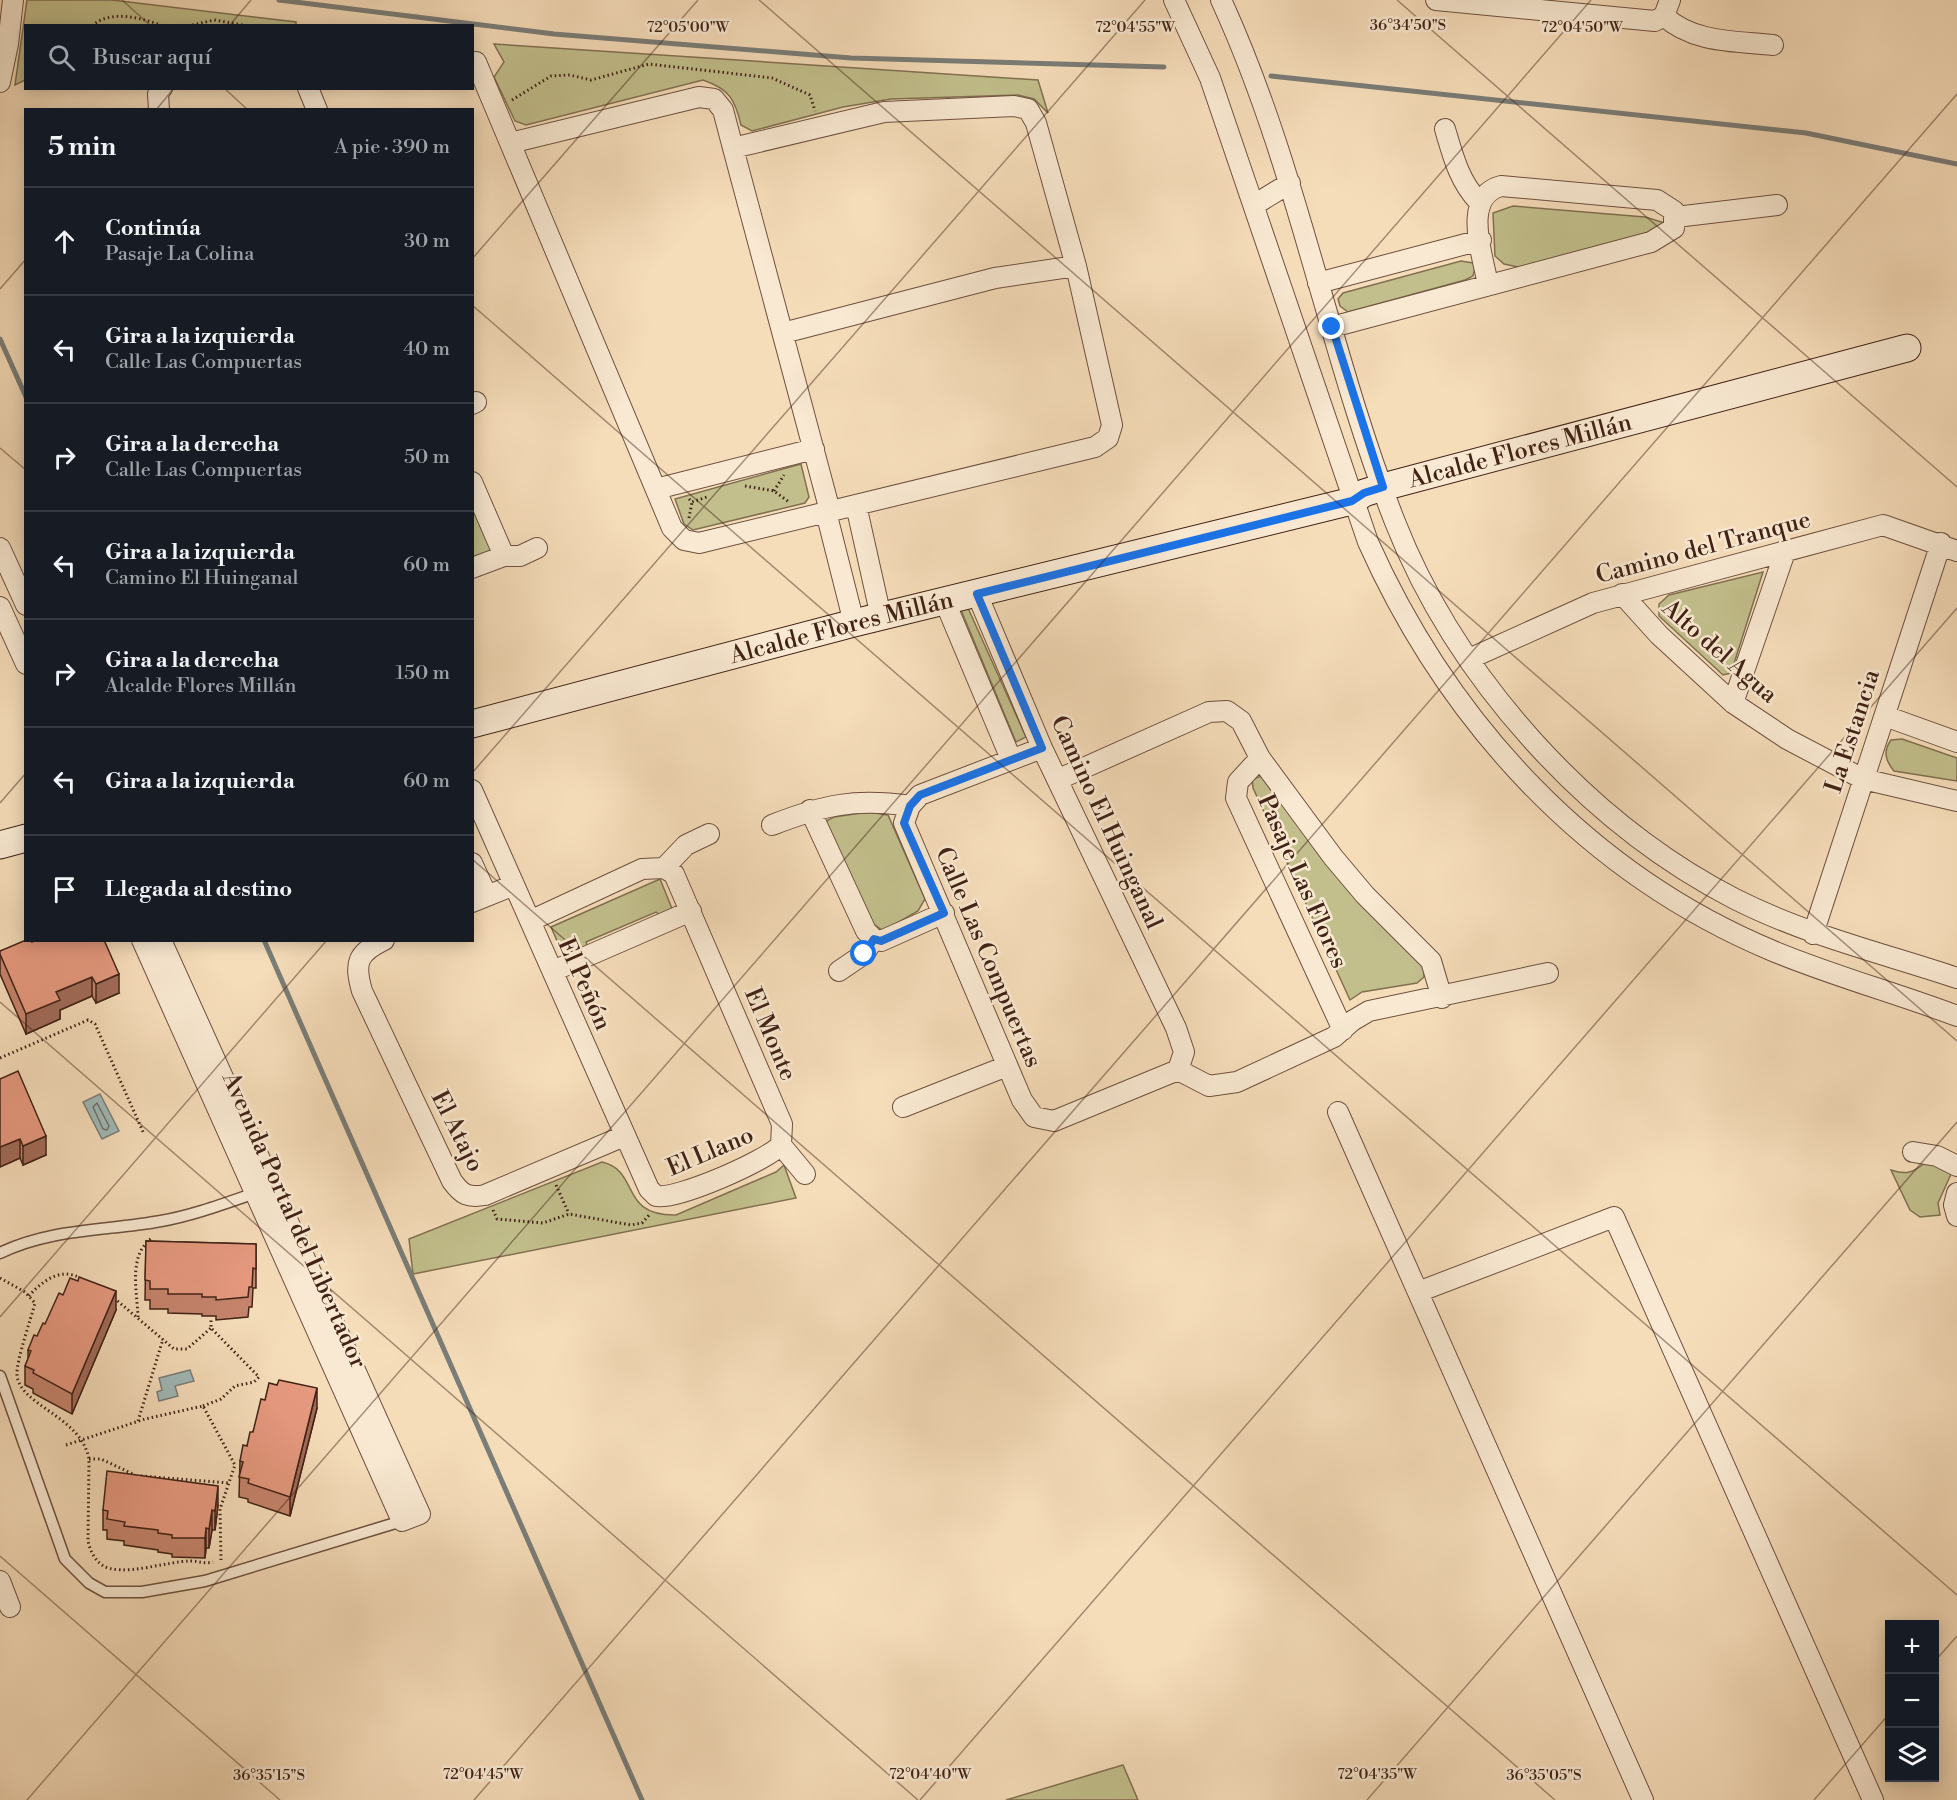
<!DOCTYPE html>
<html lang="es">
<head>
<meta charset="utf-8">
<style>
  :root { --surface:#171b24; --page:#242831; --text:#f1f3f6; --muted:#9ea1a6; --line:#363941 }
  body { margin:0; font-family:"Libre Bodoni",serif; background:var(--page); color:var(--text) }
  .controls { position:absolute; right:18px; bottom:18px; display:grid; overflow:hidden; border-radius:0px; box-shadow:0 3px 15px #0003 }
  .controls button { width:54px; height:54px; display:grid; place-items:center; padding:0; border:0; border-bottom:2px solid var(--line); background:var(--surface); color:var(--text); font:30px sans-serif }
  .stop { position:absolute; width:18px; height:18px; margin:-14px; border:4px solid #1a73e8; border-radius:50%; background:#fff }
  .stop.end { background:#1a73e8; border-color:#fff; box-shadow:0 2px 6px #0008 }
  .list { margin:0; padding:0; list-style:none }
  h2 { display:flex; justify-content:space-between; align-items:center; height:78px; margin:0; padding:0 24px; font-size:26px }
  h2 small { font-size:20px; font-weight:400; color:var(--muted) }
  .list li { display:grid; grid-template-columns:39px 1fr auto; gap:18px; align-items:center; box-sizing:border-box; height:108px; padding:0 24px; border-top:2px solid var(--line) }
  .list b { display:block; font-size:22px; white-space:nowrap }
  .list p { margin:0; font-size:20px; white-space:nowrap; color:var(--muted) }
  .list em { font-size:20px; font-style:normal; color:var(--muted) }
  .icon { flex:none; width:33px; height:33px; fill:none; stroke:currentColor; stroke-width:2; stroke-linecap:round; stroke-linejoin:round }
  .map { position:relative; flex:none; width:1957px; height:1800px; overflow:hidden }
  .search { position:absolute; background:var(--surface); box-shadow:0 3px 15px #0003; left:24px; top:24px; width:450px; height:66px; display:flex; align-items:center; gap:15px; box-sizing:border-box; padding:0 21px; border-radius:0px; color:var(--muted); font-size:22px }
  .panel { position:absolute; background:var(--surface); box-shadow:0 3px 15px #0003; left:24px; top:108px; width:450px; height:834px; border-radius:0px }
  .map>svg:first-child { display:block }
  .green { fill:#c2bf8c; stroke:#827051; stroke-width:1.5 }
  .water { fill:#a0bab9; stroke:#7a7d78; stroke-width:1.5 }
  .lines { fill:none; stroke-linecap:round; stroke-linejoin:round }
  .shore { stroke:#706e68; stroke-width:1.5 }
  .stream { stroke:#7a7d78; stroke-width:5 }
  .lane-casing { stroke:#6e513f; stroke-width:13 }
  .street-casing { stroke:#6e513f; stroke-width:22 }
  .secondary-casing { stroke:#412216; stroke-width:29 }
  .path { stroke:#412216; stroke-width:3; stroke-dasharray:1.5 3; stroke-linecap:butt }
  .lane { stroke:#f9e9d2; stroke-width:10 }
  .street { stroke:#f9e9d2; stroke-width:20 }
  .secondary { stroke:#f9e9d2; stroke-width:27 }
  .wall { fill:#c6846d; stroke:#412216; stroke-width:1.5 }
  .shaded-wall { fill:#a16b59; stroke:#412216; stroke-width:1.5 }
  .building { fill:#e6997f; stroke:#412216; stroke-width:1.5 }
  .route { stroke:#1a73e8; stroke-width:8 }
  .ticks { fill:none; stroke:#412216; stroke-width:1.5; stroke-opacity:0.45 }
  .labels { text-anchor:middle; stroke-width:5; stroke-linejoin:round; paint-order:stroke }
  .street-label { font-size:24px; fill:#412216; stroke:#f9e9d2 }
  .ticks-label { font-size:15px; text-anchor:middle; fill:#412216; stroke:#f9e9d2; stroke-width:5; stroke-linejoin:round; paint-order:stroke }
</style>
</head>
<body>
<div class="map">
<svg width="1957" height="1800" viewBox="0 0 1957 1800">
  <rect width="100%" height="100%" fill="#f6ddba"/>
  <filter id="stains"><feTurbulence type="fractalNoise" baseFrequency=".00333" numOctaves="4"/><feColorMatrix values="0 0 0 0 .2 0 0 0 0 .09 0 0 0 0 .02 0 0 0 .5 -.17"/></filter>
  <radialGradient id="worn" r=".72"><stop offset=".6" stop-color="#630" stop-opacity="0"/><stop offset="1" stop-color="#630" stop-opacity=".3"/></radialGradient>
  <path class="green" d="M27 0H112L296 22V25L26 26 25 80 15 85Z
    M494 44 1038 80 1048 113 1034 99 1018 95 891 99 843 107 752 131 741 125C735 99 729 89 703 80L526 125 515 121 494 77 504 62Z
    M1513 206 1645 217 1662 222 1663 228 1654 234 1523 268 1504 264 1495 256 1493 213Z
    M1461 261 1473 263 1475 268 1473 276 1465 280 1348 312 1340 306 1338 299 1343 293Z
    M801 464 809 497 805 503 693 530 684 524 675 499Z
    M472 494 497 553 472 564Z
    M1763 572 1731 673 1723 675 1659 616V604L1669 595Z
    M968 608 1026 737 1016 742 961 610Z
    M1902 739 1957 758V781L1894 771C1885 760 1883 751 1891 740Z
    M1262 776 1424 968V977L1417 983 1362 992 1350 1000 1253 788 1252 779Z
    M868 812 888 815 925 899 918 911 883 931 871 922 826 821 834 817Z
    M660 879 673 911 661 916 656 912 586 942 588 947 564 957 551 927Z
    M602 1162C641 1171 618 1216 676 1215L776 1172 784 1165 796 1198 413 1274 409 1239Z
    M1926 1162 1952 1172 1938 1203 1940 1215 1920 1217 1910 1210 1891 1170C1906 1175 1913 1173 1926 1162Z
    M1123 1765 1138 1800H1006Z"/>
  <path class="water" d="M100 1094 119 1131 102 1139 83 1102Z
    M190 1370 194 1381 175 1386 178 1396 159 1401 157 1392 162 1390 159 1378Z"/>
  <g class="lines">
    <path class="shore" d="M97 1103 109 1126 107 1130 103 1129 93 1107Z"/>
    <path class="stream" d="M279 0 554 34 851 58 1164 67
      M1271 76 1806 133 1957 164
      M0 339 26 397
      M264 940 642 1800"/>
    <g class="lane-casing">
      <path id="lane" d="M0 1253C51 1228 107 1231 161 1221 194 1215 226 1203 258 1192
        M0 1376 65 1559 89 1583 105 1592H142L205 1581 402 1521"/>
    </g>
    <g class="street-casing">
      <path id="street" d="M1174 0 1210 78 1368 542C1449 723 1588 874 1773 951 1833 976 1896 993 1957 1016
        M1221 0C1298 167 1328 351 1395 522 1456 677 1587 823 1735 899 1806 935 1882 953 1957 978
        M1436 0 1655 21 1664 16
        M1664 16C1693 43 1735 41 1773 45
        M1664 16 1670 0
        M476 62 672 528 684 540 699 543 1095 447 1108 438 1112 425 1076 266 1036 123 1028 109 1014 106 884 112 733 148
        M0 82 8 44 13 0
        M308 88 317 110
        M159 110 158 94 162 88
        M1445 129C1453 156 1459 181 1479 202
        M510 143 699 97 714 99 723 110 733 148 830 511
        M1254 205 1290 183
        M1676 217 1777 205
        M1318 283 1481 240
        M1332 327 1651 242 1674 228V211L1657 200 1501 186C1461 197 1483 255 1488 285
        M783 333 995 278 1076 266
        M472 404 476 402
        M472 482 504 556 472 568
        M656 489 814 449
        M856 505 881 617
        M826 512 854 623
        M0 548 26 605
        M504 556H520L537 548
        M977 594 1042 748 1176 1028 1184 1052 1178 1070
        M1622 594 1659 635 1733 703 1787 739 1863 779 1957 801
        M945 602 1011 759
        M0 607 26 664
        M1469 659 1593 603 1883 525 1957 551
        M1733 703 1786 549
        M1885 716 1957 742
        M1042 748 920 795 910 806 904 823 1022 1100 1034 1117 1054 1121 1178 1070
        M1260 758 1238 782 1236 798 1343 1030
        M1059 779 1209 712 1227 711 1241 721 1260 758 1333 857 1365 895 1431 961 1442 998
        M472 790 649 1189 656 1196C677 1200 766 1161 781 1145
        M810 810 866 931 874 939 881 941 944 913
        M772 825C823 805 855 798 910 806
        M472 863 487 896
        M664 868 686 845 709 834
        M472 902 514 885
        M530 921 642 869 664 868 674 874 782 1124 781 1145
        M1813 934 1941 543
        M142 940 402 1521 420 1514 161 940
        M384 940C357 953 354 963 362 991L452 1181C462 1195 468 1198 485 1195L624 1136
        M553 971 691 911
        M839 971 864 954 874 939
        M1178 1070 1209 1086 1237 1082 1334 1037 1352 1021 1369 1011 1548 973
        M903 1107 1007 1066
        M1338 1112 1643 1800
        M781 1145 805 1174
        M1913 1152 1937 1156 1957 1166
        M1957 1193 1954 1205 1957 1216
        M1418 1292 1614 1217 1873 1800
        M0 1581 10 1607"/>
    </g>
    <g class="secondary-casing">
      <g id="secondary">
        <path id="s1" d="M472 724 854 623 1352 501 1364 493 1383 487 1907 348"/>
        <path d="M0 845 26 838"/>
      </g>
    </g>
    <path class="path" d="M92 26C110 9 142 18 163 26
      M188 26 214 20 249 26
      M512 100 551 76 570 75 591 80 649 64 772 78 810 95 815 111
      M745 486 774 491 789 502
      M774 491 784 475
      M689 499 692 502 707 497
      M689 518 692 502
      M0 1058 88 1020 95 1024 144 1134
      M556 1185 569 1214
      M493 1210 497 1219 543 1223 569 1214 631 1225 642 1223 650 1214
      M0 1278 25 1292 35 1303C31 1319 16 1361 17 1375 20 1406 81 1416 89 1459L88 1541C90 1550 94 1559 102 1565 120 1578 168 1561 190 1561 199 1561 204 1564 213 1562
      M29 1296C42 1281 61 1267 80 1278
      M114 1298 174 1349H187L211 1328
      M138 1317C137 1290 128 1255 152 1238
      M203 1406 221 1399 235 1386 254 1382 259 1377 211 1328V1318
      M138 1421 163 1339
      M66 1445 145 1419 203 1406 235 1465 220 1509 221 1560
      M89 1459H101L135 1475
      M141 1476 229 1483"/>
    <use href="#lane" class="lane"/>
    <use href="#street" class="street"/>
    <use href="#secondary" class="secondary"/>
  </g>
  <path class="wall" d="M37 940 119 993 96 1003 92 996 60 1010V1019L26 1034 0 974V951Z
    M0 1079 46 1155 23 1165 20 1158 0 1167Z
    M146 1241 256 1244V1288H253L252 1307H249L248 1317 216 1320V1316H202V1314L168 1313V1309H150V1300H145Z
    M116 1310 72 1414 33 1393V1389L25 1385V1366L28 1359V1350L45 1324Z
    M265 1400 317 1408 290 1516 248 1502V1499L239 1497 240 1461 253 1432Z
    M218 1505 215 1530H212L209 1548H206L205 1558 172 1557V1554L158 1552V1550L124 1545V1541L107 1539V1530H103V1510Z"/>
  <path class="shaded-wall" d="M119 974V993L96 1003V984Z
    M92 977V996L60 1010V1019L26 1034V1014L56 992Z
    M46 1136V1155L23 1165V1146Z
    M20 1139V1158L0 1167V1147Z
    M116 1291V1310L72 1414V1394Z
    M317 1388V1408L290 1516V1497Z
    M218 1486V1505L215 1530V1511Z
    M212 1510V1530L209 1548V1529Z
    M206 1528V1548L205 1558V1538Z"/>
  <path class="building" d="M26 940H32V942L37 940H104L119 974 96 984 92 977 56 992 60 1000 26 1014 0 954V951Z
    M18 1071 46 1136 23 1146 20 1139 0 1147V1079Z
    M146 1241 256 1244V1269L253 1268 252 1287H249L248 1297 216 1300V1297H202V1294H168V1289H150V1281L145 1280Z
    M79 1277 116 1291 72 1394 33 1373 34 1370 25 1366 31 1351 28 1350 34 1335 37 1336 43 1323 45 1324 59 1293 63 1295 70 1278 78 1281Z
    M279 1380 317 1388 290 1497 248 1483 249 1479 239 1477 243 1462 240 1461 243 1445 247 1446 250 1432H253L261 1399 265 1400 269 1383 277 1385Z
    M107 1471 218 1486 215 1511 212 1510 209 1529 206 1528 205 1538H172V1535L158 1533V1530L124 1526 125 1522 107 1519 108 1511 103 1510Z"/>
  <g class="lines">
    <path class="route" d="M864 954 874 939 881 941 944 913 904 823 910 806 920 795 1042 748 977 594 1352 501 1364 493 1383 487 1332 327"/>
  </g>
  <path class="ticks" d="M122 0 151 26M759 0 1957 1041M1397 0 1957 487M229 26 251 0M224 88 248 110M156 110 174 88M472 259 698 0M0 289 26 259M472 305 1957 1595M0 448 26 470M472 773 1145 0M0 803 26 773M472 859 1555 1800M0 1002 918 1800M0 1317 327 940M0 1556 280 1800M1934 1662 1957 1636M27 1800 1591 0M474 1800 1957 94M920 1800 1957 608M1367 1800 1957 1122M1814 1800 1890 1713"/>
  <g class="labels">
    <g class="street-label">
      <text dy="8" stroke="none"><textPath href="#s1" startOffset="1084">Alcalde Flores Millán</textPath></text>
      <text transform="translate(1703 547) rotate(-15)" y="8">Camino del Tranque</text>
      <text dy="8" stroke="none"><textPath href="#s1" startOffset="382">Alcalde Flores Millán</textPath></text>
      <text transform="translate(1720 651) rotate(41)" y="8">Alto del Agua</text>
      <text transform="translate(1852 731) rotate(-72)" y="8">La Estancia</text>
      <text transform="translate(1107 822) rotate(65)" y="8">Camino El Huinganal</text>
      <text transform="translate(1303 881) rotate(66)" y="8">Pasaje Las Flores</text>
      <text transform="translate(989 957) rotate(67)" y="8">Calle Las Compuertas</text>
      <text transform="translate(585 984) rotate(66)" y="8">El Peñón</text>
      <text transform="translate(771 1034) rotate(67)" y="8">El Monte</text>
      <text transform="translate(458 1131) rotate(63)" y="8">El Atajo</text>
      <text transform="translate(710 1151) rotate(-23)" y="8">El Llano</text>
      <text transform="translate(295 1220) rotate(66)" y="8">Avenida Portal del Libertador</text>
    </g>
  </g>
  <g class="ticks-label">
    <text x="1408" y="30">36°34'50"S</text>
    <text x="688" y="32">72°05'00"W</text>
    <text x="1135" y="32">72°04'55"W</text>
    <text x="1582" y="32">72°04'50"W</text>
    <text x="483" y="1779">72°04'45"W</text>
    <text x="930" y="1779">72°04'40"W</text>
    <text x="1377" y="1779">72°04'35"W</text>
    <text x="269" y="1780">36°35'15"S</text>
    <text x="1544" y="1780">36°35'05"S</text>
  </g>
  <rect width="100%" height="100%" filter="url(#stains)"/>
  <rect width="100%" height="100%" fill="url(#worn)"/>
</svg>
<div class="controls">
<button>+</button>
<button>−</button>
<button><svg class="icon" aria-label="layers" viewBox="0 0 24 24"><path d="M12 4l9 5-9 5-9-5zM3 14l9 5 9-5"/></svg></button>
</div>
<div class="stop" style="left:864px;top:954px"></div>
<div class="stop end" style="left:1332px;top:327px"></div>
<div class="search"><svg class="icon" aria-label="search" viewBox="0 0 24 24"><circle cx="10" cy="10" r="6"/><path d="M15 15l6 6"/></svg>Buscar aquí</div>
<section class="panel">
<h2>5 min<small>A pie · 390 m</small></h2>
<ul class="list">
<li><svg class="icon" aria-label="ahead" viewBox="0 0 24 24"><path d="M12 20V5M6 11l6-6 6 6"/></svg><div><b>Continúa</b><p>Pasaje La Colina</p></div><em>30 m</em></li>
<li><svg class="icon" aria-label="left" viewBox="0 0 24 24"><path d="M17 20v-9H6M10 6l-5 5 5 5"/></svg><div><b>Gira a la izquierda</b><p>Calle Las Compuertas</p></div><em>40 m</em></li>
<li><svg class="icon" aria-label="right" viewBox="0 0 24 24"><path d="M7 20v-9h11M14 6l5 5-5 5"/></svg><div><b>Gira a la derecha</b><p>Calle Las Compuertas</p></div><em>50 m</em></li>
<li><svg class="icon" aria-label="left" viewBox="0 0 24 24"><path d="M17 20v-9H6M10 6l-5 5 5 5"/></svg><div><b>Gira a la izquierda</b><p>Camino El Huinganal</p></div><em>60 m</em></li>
<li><svg class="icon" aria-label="right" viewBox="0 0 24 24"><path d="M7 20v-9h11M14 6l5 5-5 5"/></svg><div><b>Gira a la derecha</b><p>Alcalde Flores Millán</p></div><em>150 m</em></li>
<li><svg class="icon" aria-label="left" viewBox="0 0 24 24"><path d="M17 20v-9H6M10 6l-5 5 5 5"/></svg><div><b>Gira a la izquierda</b></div><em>60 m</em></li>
<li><svg class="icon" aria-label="arrive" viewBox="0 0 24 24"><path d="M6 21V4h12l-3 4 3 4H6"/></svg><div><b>Llegada al destino</b></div></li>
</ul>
</section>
</div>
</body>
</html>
